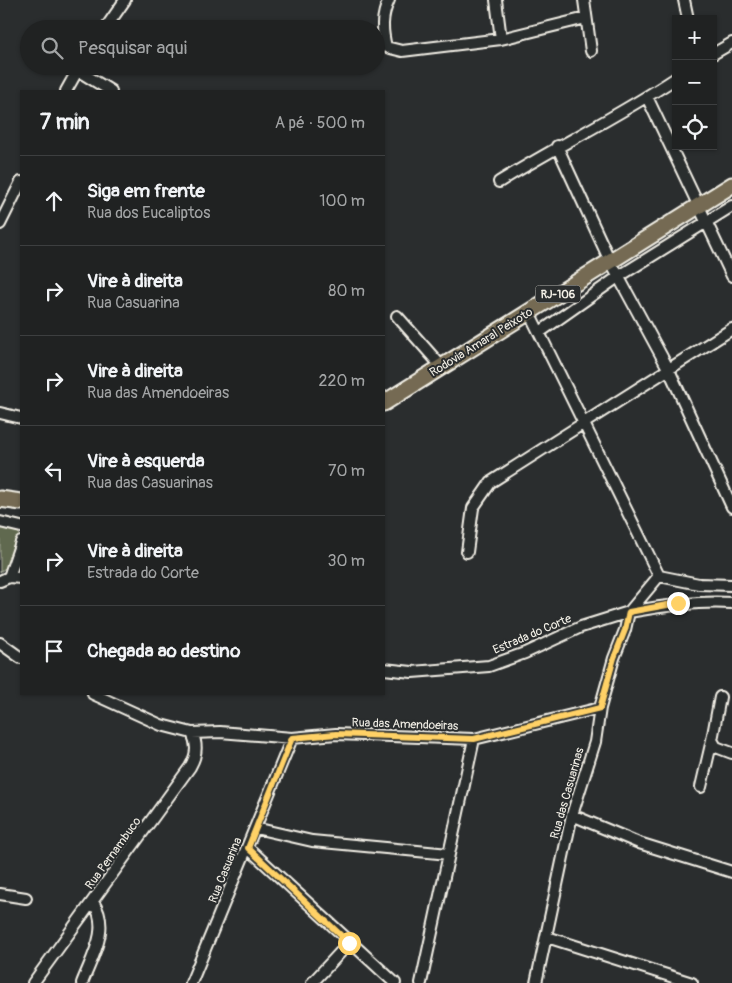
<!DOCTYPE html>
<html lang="pt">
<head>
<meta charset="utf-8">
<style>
  :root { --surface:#202222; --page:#282a2a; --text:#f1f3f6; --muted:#a2a4a5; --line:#3d3f40 }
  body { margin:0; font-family:Pangolin,sans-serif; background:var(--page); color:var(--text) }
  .controls { position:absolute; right:15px; top:15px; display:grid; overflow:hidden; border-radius:0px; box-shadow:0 1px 4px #0004 }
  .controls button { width:45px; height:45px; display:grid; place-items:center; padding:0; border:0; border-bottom:1px solid var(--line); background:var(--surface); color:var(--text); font:25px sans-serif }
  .stop { position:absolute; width:15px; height:15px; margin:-11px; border:4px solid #ffd166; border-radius:50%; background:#fff }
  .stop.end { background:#ffd166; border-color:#fff; box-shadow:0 1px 5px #0008 }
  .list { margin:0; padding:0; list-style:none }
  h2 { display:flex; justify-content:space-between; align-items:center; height:65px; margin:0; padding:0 20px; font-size:21px }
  h2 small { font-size:16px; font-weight:400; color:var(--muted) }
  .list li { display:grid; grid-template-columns:32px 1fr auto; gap:15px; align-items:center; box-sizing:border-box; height:90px; padding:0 20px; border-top:1px solid var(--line) }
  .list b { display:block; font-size:19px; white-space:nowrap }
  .list p { margin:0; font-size:16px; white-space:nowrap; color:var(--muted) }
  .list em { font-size:16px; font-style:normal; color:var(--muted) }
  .icon { flex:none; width:28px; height:28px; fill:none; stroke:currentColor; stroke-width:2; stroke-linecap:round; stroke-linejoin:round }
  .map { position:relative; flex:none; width:732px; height:983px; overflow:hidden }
  .search { position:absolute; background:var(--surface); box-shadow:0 1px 4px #0004; left:20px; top:20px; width:365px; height:55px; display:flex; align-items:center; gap:12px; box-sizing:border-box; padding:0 18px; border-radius:28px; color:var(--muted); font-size:19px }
  .panel { position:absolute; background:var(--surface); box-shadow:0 1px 4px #0004; left:20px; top:90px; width:365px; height:605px; border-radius:0px }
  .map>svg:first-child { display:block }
  .green { fill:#61694f; stroke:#aaad9c }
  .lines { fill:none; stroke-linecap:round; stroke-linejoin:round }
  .minor-casing { stroke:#f4f1e8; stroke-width:14 }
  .highway-casing { stroke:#f4f1e8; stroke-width:19 }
  .minor { stroke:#2a2d2e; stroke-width:10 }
  .highway { stroke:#746b52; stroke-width:15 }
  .route { stroke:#ffd166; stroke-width:6 }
  .labels { text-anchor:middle; stroke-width:4; stroke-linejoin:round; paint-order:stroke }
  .shield { fill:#2a2d2e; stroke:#b7b6b0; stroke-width:1 }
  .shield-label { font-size:11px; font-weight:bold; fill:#f4f1e8 }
  .street-label { font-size:12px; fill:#f4f1e8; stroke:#2a2d2e }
</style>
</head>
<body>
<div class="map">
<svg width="732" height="983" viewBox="0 0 732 983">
  <rect width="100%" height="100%" fill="#2a2d2e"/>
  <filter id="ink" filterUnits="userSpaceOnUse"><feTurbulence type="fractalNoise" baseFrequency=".02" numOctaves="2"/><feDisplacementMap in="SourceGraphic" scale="10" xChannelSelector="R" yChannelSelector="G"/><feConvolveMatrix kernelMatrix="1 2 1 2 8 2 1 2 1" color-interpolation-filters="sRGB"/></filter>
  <g filter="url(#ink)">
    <path class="green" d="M0 526 15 529 20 535 9 565 0 572Z"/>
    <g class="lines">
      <g class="minor-casing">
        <path id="minor" d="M389 0C381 17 382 30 386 47L402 51 501 39 496 0
          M584 0 591 51
          M684 0 688 19
          M105 29 125 0
          M501 39 586 18
          M713 54 732 43
          M77 70 111 91
          M66 91 80 66
          M647 97 732 276
          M557 146 610 261 669 370 732 507
          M499 182C557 146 619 116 676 78
          M0 224 21 182
          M529 312 659 576 699 584 732 585
          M397 316 442 367
          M540 332 618 277 732 206
          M0 413 21 418
          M0 522 21 527
          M467 552 473 508 491 482 732 329
          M9 577 21 542
          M0 581 9 577 21 578
          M0 643 21 658
          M384 669 412 672 489 666 525 653 581 627 629 612 659 576
          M93 694 161 725 192 733 220 732 292 738 336 734 474 739 600 708
          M720 697 712 740 716 747 732 753
          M701 787 712 740
          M572 815 639 843 732 872
          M255 828 312 841 449 854
          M248 848 395 983
          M0 894 26 898
          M547 937 692 983
          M33 983 190 767C197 755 198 745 192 733
          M82 983C92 957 111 928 93 902
          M191 983 292 738
          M312 983 349 943
          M421 983 474 739
          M536 983 572 815 595 742 600 708 614 658 625 630 629 612C664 606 696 601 732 603"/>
      </g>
      <g class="highway-casing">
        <path id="highway" d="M384 403 732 185
          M0 499 21 502"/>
      </g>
      <use href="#minor" class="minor"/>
      <use href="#highway" class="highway"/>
    </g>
  </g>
  <g class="lines" filter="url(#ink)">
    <path class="route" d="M349 943 248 848 292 738 336 734 474 739 600 708 614 658 625 630 629 612 678 603"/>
  </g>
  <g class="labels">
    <rect class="shield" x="535.5" y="285.5" width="45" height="17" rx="4"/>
    <g class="shield-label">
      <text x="558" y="298">RJ-106</text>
    </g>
    <g class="street-label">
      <text transform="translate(481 342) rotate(-32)" y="4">Rodovia Amaral Peixoto</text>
      <text transform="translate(532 634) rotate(-23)" y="4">Estrada do Corte</text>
      <text transform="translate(405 724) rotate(2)" y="4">Rua das Amendoeiras</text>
      <text transform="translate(567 793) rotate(-74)" y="4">Rua das Casuarinas</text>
      <text transform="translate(113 853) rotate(-54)" y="4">Rua Pernambuco</text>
      <text transform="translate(225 870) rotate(-68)" y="4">Rua Casuarina</text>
    </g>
  </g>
</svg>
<div class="controls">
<button>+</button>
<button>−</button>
<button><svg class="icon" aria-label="locate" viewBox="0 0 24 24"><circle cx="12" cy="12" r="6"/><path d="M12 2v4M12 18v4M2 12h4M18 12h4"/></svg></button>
</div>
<div class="stop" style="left:349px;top:943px"></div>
<div class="stop end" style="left:678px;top:603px"></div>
<div class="search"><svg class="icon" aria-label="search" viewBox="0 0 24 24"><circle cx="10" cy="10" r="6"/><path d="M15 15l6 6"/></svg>Pesquisar aqui</div>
<section class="panel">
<h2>7 min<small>A pé · 500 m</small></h2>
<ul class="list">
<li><svg class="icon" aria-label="ahead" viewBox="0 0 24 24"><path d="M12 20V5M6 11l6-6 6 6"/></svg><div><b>Siga em frente</b><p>Rua dos Eucaliptos</p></div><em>100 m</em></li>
<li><svg class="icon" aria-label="right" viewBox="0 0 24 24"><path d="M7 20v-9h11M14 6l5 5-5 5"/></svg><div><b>Vire à direita</b><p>Rua Casuarina</p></div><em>80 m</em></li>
<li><svg class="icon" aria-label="right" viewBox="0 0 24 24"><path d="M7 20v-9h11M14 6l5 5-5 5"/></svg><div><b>Vire à direita</b><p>Rua das Amendoeiras</p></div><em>220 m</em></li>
<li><svg class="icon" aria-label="left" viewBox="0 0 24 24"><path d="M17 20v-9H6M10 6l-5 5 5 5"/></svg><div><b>Vire à esquerda</b><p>Rua das Casuarinas</p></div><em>70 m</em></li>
<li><svg class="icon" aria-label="right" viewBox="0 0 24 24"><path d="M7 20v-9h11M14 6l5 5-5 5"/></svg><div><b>Vire à direita</b><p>Estrada do Corte</p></div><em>30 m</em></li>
<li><svg class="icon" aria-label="arrive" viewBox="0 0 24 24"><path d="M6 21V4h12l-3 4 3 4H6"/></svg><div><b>Chegada ao destino</b></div></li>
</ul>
</section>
</div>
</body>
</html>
